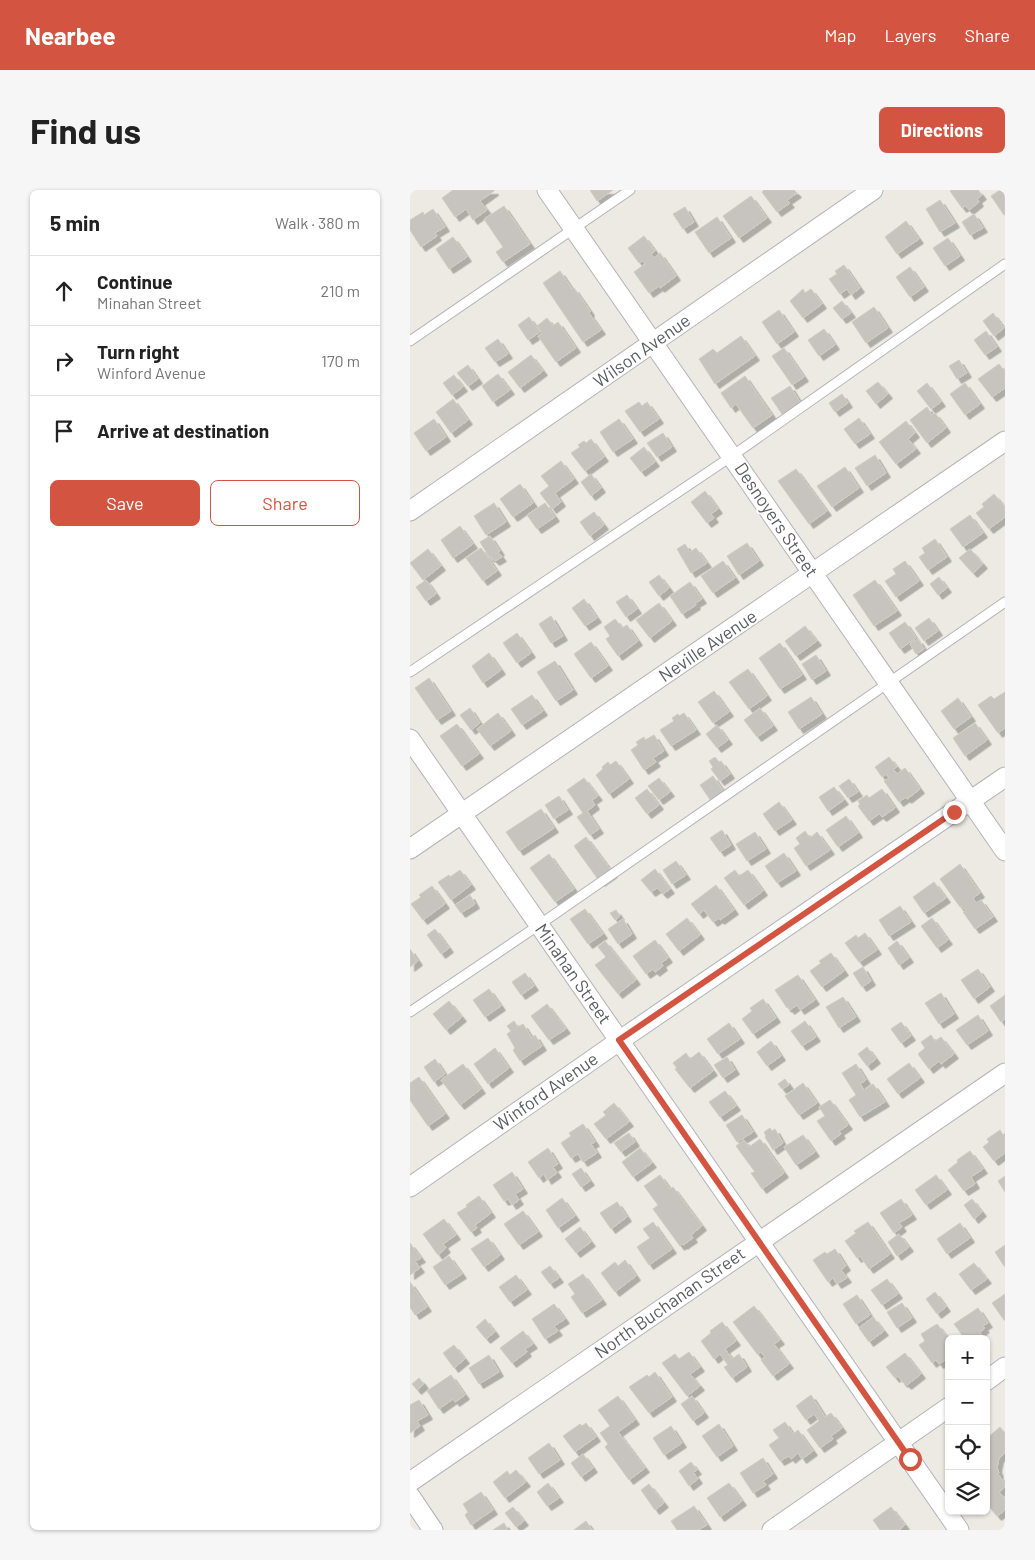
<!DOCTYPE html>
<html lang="en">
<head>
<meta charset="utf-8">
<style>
  :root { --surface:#fff; --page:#f6f6f6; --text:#222; --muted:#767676; --line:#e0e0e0; --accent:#d35541 }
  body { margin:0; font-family:Barlow,sans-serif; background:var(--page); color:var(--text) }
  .controls { position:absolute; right:15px; bottom:15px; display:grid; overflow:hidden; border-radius:8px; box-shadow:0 1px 4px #0004 }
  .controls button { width:45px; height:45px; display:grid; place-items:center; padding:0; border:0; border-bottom:1px solid var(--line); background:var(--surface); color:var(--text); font:25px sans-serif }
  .stop { position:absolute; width:15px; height:15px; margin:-11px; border:4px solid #d35541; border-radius:50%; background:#fff }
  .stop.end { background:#d35541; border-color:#fff; box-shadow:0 1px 5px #0008 }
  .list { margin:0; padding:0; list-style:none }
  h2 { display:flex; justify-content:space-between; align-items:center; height:65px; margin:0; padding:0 20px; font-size:21px }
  h2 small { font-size:16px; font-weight:400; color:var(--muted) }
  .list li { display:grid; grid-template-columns:32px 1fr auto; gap:15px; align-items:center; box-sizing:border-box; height:70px; padding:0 20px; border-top:1px solid var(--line) }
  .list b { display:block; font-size:19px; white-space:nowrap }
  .list p { margin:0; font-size:16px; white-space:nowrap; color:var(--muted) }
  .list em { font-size:16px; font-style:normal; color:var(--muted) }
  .actions { display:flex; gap:10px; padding:15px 20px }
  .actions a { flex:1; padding:11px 0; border:1px solid var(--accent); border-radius:8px; text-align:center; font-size:18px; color:var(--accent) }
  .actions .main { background:var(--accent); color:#fff }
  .icon { flex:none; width:28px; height:28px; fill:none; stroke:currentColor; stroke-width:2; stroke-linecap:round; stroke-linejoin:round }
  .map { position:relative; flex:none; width:595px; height:1340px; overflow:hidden; border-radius:8px }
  header { display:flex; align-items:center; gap:30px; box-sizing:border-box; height:70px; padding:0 25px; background:var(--accent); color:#fff }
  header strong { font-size:24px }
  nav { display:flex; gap:28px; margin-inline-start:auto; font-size:18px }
  .intro { display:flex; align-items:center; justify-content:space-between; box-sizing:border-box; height:120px; padding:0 30px }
  h1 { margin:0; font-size:35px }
  .button { padding:12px 22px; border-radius:8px; background:var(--accent); color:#fff; font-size:18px; font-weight:700 }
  main { display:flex; gap:30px; padding:0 30px }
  aside { flex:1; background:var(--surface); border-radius:8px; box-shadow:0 1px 4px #0004 }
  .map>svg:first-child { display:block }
  .building { fill:#c7c4bf; stroke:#cfccc2; filter:url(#shadow) }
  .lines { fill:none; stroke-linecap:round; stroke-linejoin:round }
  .lane-casing { stroke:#b3b4b8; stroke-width:11 }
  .street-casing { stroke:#b3b4b8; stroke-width:21 }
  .lane { stroke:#fff; stroke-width:9 }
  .street { stroke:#fff; stroke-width:19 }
  .route { stroke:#d35541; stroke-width:6 }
  .labels { text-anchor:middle; stroke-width:4; stroke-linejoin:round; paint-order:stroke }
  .street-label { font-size:18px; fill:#5b5d61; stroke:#fff }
</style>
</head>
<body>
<header>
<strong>Nearbee</strong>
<nav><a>Map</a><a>Layers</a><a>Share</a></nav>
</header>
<div class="intro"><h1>Find us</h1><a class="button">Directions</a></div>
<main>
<aside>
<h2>5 min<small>Walk · 380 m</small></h2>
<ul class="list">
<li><svg class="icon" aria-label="ahead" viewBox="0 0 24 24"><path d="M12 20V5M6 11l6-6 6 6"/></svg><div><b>Continue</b><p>Minahan Street</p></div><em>210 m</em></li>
<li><svg class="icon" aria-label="right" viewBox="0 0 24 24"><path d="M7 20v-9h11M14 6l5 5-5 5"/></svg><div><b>Turn right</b><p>Winford Avenue</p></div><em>170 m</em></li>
<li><svg class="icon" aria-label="arrive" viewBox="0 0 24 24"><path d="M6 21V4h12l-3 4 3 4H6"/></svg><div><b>Arrive at destination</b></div></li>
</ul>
<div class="actions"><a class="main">Save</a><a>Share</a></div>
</aside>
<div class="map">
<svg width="595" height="1340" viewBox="0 0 595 1340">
  <defs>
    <filter id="shadow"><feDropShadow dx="4.5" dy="4.5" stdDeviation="0" flood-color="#0004"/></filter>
  </defs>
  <rect width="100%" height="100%" fill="#eceae3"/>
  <path class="building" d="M43 0H84V1L70 11 77 20 63 30 56 19 45 27 32 8Z
    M180 0H203L187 11Z
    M354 0H384L387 3 377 10 380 13 367 22 352 2Z
    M541 0H568L572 5 567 9 569 12 559 20 555 16 552 18 540 1Z
    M590 0H595V24L594 25 581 6Z
    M341 6 357 28 329 48 313 26Z
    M530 10 545 33 530 42 516 19Z
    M94 16 120 54 93 72 86 62 93 57 74 29Z
    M275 17 284 32 273 39 263 24Z
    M23 19 35 37 25 43 27 46 11 57 0 40V30L13 22 14 25Z
    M564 24 573 38 560 45 552 32Z
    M307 27 321 48 299 63 285 42Z
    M496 31 509 49 487 64 475 47Z
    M234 46 245 61 241 64 244 68 250 63 266 86 250 98 249 96 239 103 224 82 235 74 232 71 229 73 218 58Z
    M43 47 57 67 39 79 26 59Z
    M538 48 550 66 535 76 523 58Z
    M434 75 450 98 441 105 437 99 430 104 419 89 427 84 425 81Z
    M500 77 514 97 500 107 486 87Z
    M150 81 162 99 164 98 180 121 179 123 191 140 173 152 133 93Z
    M393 99 395 103 401 99 412 114 393 128 380 111Z
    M432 111 441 123 432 129 423 118Z
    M464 117 478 138 456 153 442 132Z
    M369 120 384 142 367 154 352 132Z
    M583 123 594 138 584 146 573 131Z
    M119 127 130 142 118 150 108 135Z
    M137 128 143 136 148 132 166 158 146 172 128 146 132 143 127 136Z
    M414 139 425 155 409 166 398 150Z
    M576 141 587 157 575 165 564 150Z
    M331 146 345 166 305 194 289 169 303 159 307 163Z
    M88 149 98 164 85 172 75 158Z
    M374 158 394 187 382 195 362 166Z
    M121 165 133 181 110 198 98 182Z
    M549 170 557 183 547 189 539 176Z
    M589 174 595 182V198L582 207 568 189Z
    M58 175 68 189 58 196 47 183Z
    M88 184 100 200 83 212 72 196Z
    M44 185 53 197 42 205 33 193Z
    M335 186 362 225 343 238 326 214 321 218 311 203Z
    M468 192 478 204 466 214 456 201Z
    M517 193 531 212 521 219 507 201Z
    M555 193 570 214 555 225 540 204Z
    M380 196 390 212 372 224 361 208Z
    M432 204 438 213 425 222 419 213Z
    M43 209 58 230 41 243 26 222Z
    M229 212 232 216 237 212 249 229 230 242 215 221Z
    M517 217 522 225 525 223 536 238 517 253 500 230Z
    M449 228 460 244 445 254 434 239Z
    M24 229 36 247 16 261 4 243Z
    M209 229 223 249 203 262 190 242Z
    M496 231 505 243 498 249 506 259 486 274 469 252Z
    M253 243 262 257 247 267 237 253Z
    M181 249 194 267 175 281 161 263 170 257 168 255 174 251 176 253Z
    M234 257 245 272 231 282 220 268Z
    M465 265 476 283 457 296 445 278Z
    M151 271 164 289 145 303 151 312 142 319 130 303 139 296 131 286Z
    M435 277 449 298 422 317 407 296Z
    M386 279 417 321 399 334 368 291Z
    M181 284 191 298 181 306 171 292Z
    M110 294 123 313 103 327 90 309Z
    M295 301 308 319 301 324 304 328 297 333 281 312Z
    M584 304 595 317V327L579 339 566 323 574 317 572 314Z
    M84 313 96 332 76 345 64 326Z
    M135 313 145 327 127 339 117 325Z
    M184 322 194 335 180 346 170 332Z
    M560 325 573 343 553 357 540 339Z
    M50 336 63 354 43 368 31 350Z
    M80 346 90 361 88 362 92 367 85 371 81 367 80 368 70 352Z
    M525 349 537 367 518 380 509 367 515 363 512 358Z
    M337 353 349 371 329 385 317 366Z
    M275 354 280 362 286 358 297 373 281 383 267 359Z
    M71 358 87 381 73 391 56 368Z
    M18 359 31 376 13 390 0 373Z
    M560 359 573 374 563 383 549 368Z
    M313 371 325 388 303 403 291 386Z
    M495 371 509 391 486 407 475 391 486 384 483 379Z
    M249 385 259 398 249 406 239 392Z
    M529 387 537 398 528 405 520 394Z
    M16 390 26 404 16 411 6 397Z
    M465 390 487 421 464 436 443 405Z
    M280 392 292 409 285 413 286 415 272 424 260 406Z
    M217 405 227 419 216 427 206 412Z
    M174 409 187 428 175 436 162 418Z
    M249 413 262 431 240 448 226 430Z
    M141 426 153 446 141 453 129 434Z
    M519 428 528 441 514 451 505 438Z
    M205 429 212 438 217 435 228 451 208 466 196 449 200 446 194 437Z
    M495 432 506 448 490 459 479 443Z
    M395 436 407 451 386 466 375 451Z
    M107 443 121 463 107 473 93 453Z
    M508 449 514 459 506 464 500 454Z
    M181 452 198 476 181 488 164 464Z
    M370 453 392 485 370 499 349 468Z
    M79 463 91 480 73 493 62 476Z
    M406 465 416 481 402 490 392 474Z
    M145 471 163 500 146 511 127 482Z
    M338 479 357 506 339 519 319 492Z
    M19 488 41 521 27 530 5 498Z
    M304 501 319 522 303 533 288 512Z
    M595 502V538L588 543 568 515 581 506 584 509Z
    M122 505 133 521 112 535 101 519Z
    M401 507 412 524 389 539 378 522Z
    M548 508 561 527 544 539 531 521Z
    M60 518 70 533 61 540 50 525Z
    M350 518 363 536 347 547 334 530Z
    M88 523 101 541 80 556 67 539Z
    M274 523 286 540 261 556 250 540 264 531 262 528 268 524 269 526Z
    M565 533 577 550 555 566 543 548Z
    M47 534 69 564 52 576 30 546Z
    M307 535 318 550 307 558 296 544Z
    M244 545 254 561 243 568 246 572 234 580 221 560 228 555 226 552 234 547 235 550Z
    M305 567 309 572 311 571 320 584 310 591 301 579 303 577 299 571Z
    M479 567 487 577 483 579 487 584 495 578 510 599 497 609 496 607 489 612 474 591 479 588 476 584 472 587 465 577Z
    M206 571 219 589 199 604 186 585 193 579 192 577 198 572 200 575Z
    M303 586 314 602 301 611 290 595Z
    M174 588 188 606 182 610 185 615 177 621 189 639 180 645 167 627 173 623 157 600Z
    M249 588 260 602 249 610 238 596Z
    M439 589 448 602 438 608 429 596Z
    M424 597 434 610 418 621 409 607Z
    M237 599 249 615 237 624 225 608Z
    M472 599 485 618 472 627 469 624 459 631 448 616 450 614 448 611 457 605 459 608Z
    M149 606 158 620 144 629 135 615Z
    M369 612 382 630 365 641 353 624Z
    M131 619 144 638 109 661 96 642Z
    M436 626 448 643 428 657 416 640Z
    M312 640 321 655 310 662 300 648Z
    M395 641 400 648 407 642 420 660 396 676 384 658 390 654 386 648Z
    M345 642 356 659 337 671 326 654Z
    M176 647 203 683 190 692 164 656Z
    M374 663 386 681 367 693 355 676Z
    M139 664 164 699 145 712 120 678Z
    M266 671 276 685 262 694 253 680Z
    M550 674 570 703 563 708 566 713 571 710 583 727 565 739 553 722 556 721 552 716 550 717 530 689Z
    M245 679 260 699 253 704 247 698 241 702 231 690Z
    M50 680 61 695 41 710 28 692 39 685 40 687Z
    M325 680 329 686 338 680 353 701 334 715 314 688Z
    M524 692 536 708 514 723 503 707Z
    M306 695 324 720 310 730 309 728 303 732 294 720 289 724 281 714Z
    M22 696 35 714 13 730 1 714 11 707 9 705Z
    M60 705 65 714 51 723 45 715Z
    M490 716 501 732 479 746 469 730Z
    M175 719 193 744 178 754 160 729Z
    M206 720 210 726 205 730 200 723Z
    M277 728 290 745 269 761 256 744Z
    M522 728 538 750 527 758 511 736Z
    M213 729 222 744 208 754 198 739Z
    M25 739 39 758 31 764 17 745Z
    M455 743 467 760 449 772 435 753 446 745 448 748Z
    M245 750 258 768 251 773 253 776 245 782 243 779 236 784 223 766Z
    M195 751 226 790 208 804 185 775 196 767 188 757Z
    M487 751 499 768 489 775 478 758Z
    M0 759 8 771 0 777Z
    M421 763 434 781 412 797 400 781 411 773 409 771Z
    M453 777 461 791 452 797 443 783Z
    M568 779 580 797 564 809 551 790Z
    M115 783 124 796 111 805 102 792Z
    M388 785 405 810 390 820 387 815 380 820 378 817 377 818 365 800Z
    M79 799 91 816 75 827 63 810Z
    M531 803 544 824 529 834 515 813Z
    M595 805V829L591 832 580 816Z
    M433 807 446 827 429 838 416 817Z
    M353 809 366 828 343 844 332 829 342 821 340 818Z
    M39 811 52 827 36 840 23 824Z
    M137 814 156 839 139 850 121 826Z
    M568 825 578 841 557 855 546 840Z
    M104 831 108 837 113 834 122 848 125 845 132 856 110 871 103 860 105 858 97 844 101 841 97 836Z
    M395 831 406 847 392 856 381 841Z
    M491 832 501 846 491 853 481 839Z
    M319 833 330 849 308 864 297 849Z
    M521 845 525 851 531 847 544 864 531 874 529 871 519 879 508 864 515 858 511 852Z
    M361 851 371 866 357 876 347 862Z
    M457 857 466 869 457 876 448 864Z
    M85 858 99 878 78 894 64 874Z
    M289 862 303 881 280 898 265 879 267 878 263 873 276 863 280 869Z
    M317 867 325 880 313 888 304 875Z
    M25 869 35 884 24 892 14 877Z
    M499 873 510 888 488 904 477 889Z
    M53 874 71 899 50 915 31 890Z
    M446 874 456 890 450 894 454 900 463 894 475 912 450 927 439 910 446 905 432 883Z
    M9 887 35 924 18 936 0 910V893Z
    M375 889 379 895 372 899 368 894Z
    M393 893 407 913 389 925 375 906Z
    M315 901 326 916 310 927 299 912Z
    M420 910 438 935 429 941 431 944 421 951 407 931 415 926 409 917Z
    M204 913 219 932 196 949 184 934 196 925 193 922Z
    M332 925 343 942 327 952 316 935Z
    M173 934 185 952 181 954 187 963 173 972 168 964 161 968 151 953 161 946 159 943Z
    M360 938 362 941 365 939 373 953 363 960 355 947 356 946 354 942Z
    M590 940 593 945 595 943V963L584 971 573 957 579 952 577 949Z
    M219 943 225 952 211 962 204 953Z
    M393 945 405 962 386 975 374 957Z
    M350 949 374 983 352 999 341 983 345 982 326 956 334 950 339 957Z
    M138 958 148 974 143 977 147 983 137 990 134 984 129 988 118 972Z
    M230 958 242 973 223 987 212 972Z
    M560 961 573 979 561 987 565 994 554 1001 538 980 548 972 547 970Z
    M171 978 180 991 171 997 162 984Z
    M102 982 113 999 105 1004 109 1010 102 1015 98 1009 94 1011 83 995Z
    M250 985 260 999 263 997 292 1036 281 1045 283 1048 273 1055 272 1054 270 1056 243 1019 248 1015 234 996Z
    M526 985 537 1000 516 1015 505 1000Z
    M595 986V1002L588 991Z
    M69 1006 81 1023 65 1035 67 1038 61 1042 47 1023 57 1017 56 1015Z
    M152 1008 165 1026 148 1038 136 1020Z
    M491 1009 502 1025 489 1033 492 1037 484 1043 470 1023Z
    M562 1009 572 1022 564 1029 554 1015Z
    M207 1012 217 1027 201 1039 190 1023Z
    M113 1021 128 1042 109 1055 94 1034Z
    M34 1029 46 1045 33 1054 36 1058 28 1065 13 1044Z
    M243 1032 262 1059 239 1075 227 1057 240 1048 233 1039Z
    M458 1032 480 1064 459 1079 450 1066 447 1068 435 1051 446 1043 444 1041Z
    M550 1033 560 1048 537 1064 527 1049Z
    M170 1037 181 1052 166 1063 155 1049Z
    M489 1044 499 1057 487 1066 478 1052Z
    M78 1048 90 1065 74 1077 61 1059Z
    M0 1053 11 1068 5 1071 10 1078 0 1085Z
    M595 1055V1076H594L585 1062Z
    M425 1059 436 1076 431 1080 437 1088 427 1094 423 1088 418 1092 403 1070 415 1062 417 1064Z
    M39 1066 52 1084 35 1095 23 1077Z
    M215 1070 226 1086 205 1102 191 1083 205 1072 208 1076Z
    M564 1073 577 1089 561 1100 549 1084Z
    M140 1076 149 1088 140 1094 131 1082Z
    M173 1084 192 1110 172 1123 161 1107 165 1104 158 1094Z
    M106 1085 117 1100 100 1112 89 1097Z
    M477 1089 488 1104 472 1115 461 1100Z
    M0 1092 17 1117 5 1125 0 1117Z
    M525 1102 536 1117 527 1124 516 1109Z
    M595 1104V1130H594L582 1113Z
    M447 1105 460 1125 446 1134 433 1114Z
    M492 1113 502 1128 487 1138 477 1122Z
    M144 1114 155 1129 144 1136 148 1141 135 1149 122 1129Z
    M344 1116 370 1150 364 1154 379 1174 363 1186 351 1170 355 1167 351 1162 348 1165 323 1132Z
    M568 1118 578 1133 573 1136 575 1138 570 1142 572 1144 565 1149H555L544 1134Z
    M463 1127 474 1141 459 1152 449 1138Z
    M75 1129 85 1142 76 1149 66 1137Z
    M312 1132 326 1151 315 1159 322 1169 329 1164 337 1177 322 1188 314 1177 318 1175 310 1164 304 1169 291 1151 301 1143 300 1141Z
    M527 1134 539 1149V1167L529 1174 526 1170 522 1173 509 1155 515 1151 511 1144Z
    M113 1141 123 1154 115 1159 117 1162 102 1173 90 1158Z
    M44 1155 55 1169 44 1178 33 1163Z
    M279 1162 290 1177 280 1184 290 1196 277 1206 252 1173 265 1164 269 1169Z
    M495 1163 511 1184 497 1195 494 1192 493 1193 488 1186 485 1188 476 1177Z
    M79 1165 89 1182 69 1194 59 1178Z
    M245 1182 262 1207 239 1223 219 1197 237 1185 239 1187Z
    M41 1185 55 1205 45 1212 43 1209 29 1219 17 1201Z
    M9 1188 14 1194 7 1200 2 1194Z
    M401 1205 415 1227 421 1223 432 1238 421 1246 423 1249 410 1258 397 1240 409 1231 404 1224 396 1230 386 1216Z
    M208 1206 225 1230 208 1242 235 1278 219 1290 195 1257 198 1254 190 1243 200 1236 188 1220Z
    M282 1206 294 1223 283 1231 271 1214Z
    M9 1210 18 1225 7 1231 10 1236 0 1243V1215Z
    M375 1232 383 1244 388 1240 403 1261 392 1269 388 1263 381 1269 379 1266 370 1271 359 1255 369 1248 363 1240Z
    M176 1233 186 1247 165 1262 153 1246 170 1234 172 1236Z
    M309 1234 323 1256 307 1267 292 1246Z
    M261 1236 272 1253 254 1265 243 1248Z
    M590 1237 595 1243V1263L589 1268 587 1278 589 1283 588 1284 595 1294V1297L589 1302 595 1309V1320L587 1326 576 1313V1310L579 1308 576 1305V1249Z
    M139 1253 150 1270 129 1284 118 1268Z
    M173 1264 183 1278 171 1287 161 1273Z
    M353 1268 363 1284 353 1291 356 1295 343 1303 330 1283Z
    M281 1272 287 1280 283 1282 288 1289 279 1296 269 1281Z
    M106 1280 116 1292 95 1308 83 1292 97 1281 100 1285Z
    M138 1293 149 1308 137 1316 127 1302Z
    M319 1293 332 1311 310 1327 297 1308Z
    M239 1294 254 1313 245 1320 231 1300Z
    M71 1302 83 1320 61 1335 55 1325 58 1322 53 1314Z
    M284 1316 297 1335 288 1340H267L261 1331Z
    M103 1317 114 1331 106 1337 95 1323Z
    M481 1317 495 1335 489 1340H470L463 1330Z
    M176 1331 182 1340H164Z
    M94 1333 98 1340H83Z"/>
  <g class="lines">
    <g class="lane-casing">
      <path id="lane" d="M0 151 220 0
        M0 482 322 266 595 74
        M0 822 129 735 595 412"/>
    </g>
    <g class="street-casing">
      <path id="street" d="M137 0C291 220 442 441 595 661
        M0 321 463 0
        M0 549 549 1340
        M0 659 595 251
        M0 997 209 851 595 587
        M576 1191 595 1177
        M0 1292 595 883
        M0 1306 23 1340
        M362 1340 539 1217"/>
    </g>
    <use href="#lane" class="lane"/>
    <use href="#street" class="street"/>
  </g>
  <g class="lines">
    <path class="route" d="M500 1269 209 850 544 622"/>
  </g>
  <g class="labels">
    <g class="street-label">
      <text transform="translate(232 161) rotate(-35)" y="6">Wilson Avenue</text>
      <text transform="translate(366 330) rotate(56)" y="6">Desnoyers Street</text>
      <text transform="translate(298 456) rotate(-34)" y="6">Neville Avenue</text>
      <text transform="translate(163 784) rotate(55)" y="6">Minahan Street</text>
      <text transform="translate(136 902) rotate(-35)" y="6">Winford Avenue</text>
      <text transform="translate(260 1113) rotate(-35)" y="6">North Buchanan Street</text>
    </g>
  </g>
</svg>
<div class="controls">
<button>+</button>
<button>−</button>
<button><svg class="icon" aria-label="locate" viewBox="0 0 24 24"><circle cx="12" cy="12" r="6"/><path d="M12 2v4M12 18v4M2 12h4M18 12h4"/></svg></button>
<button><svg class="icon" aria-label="layers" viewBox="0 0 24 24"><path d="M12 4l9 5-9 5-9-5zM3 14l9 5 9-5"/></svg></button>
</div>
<div class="stop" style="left:500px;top:1269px"></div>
<div class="stop end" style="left:544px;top:622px"></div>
</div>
</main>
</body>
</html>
